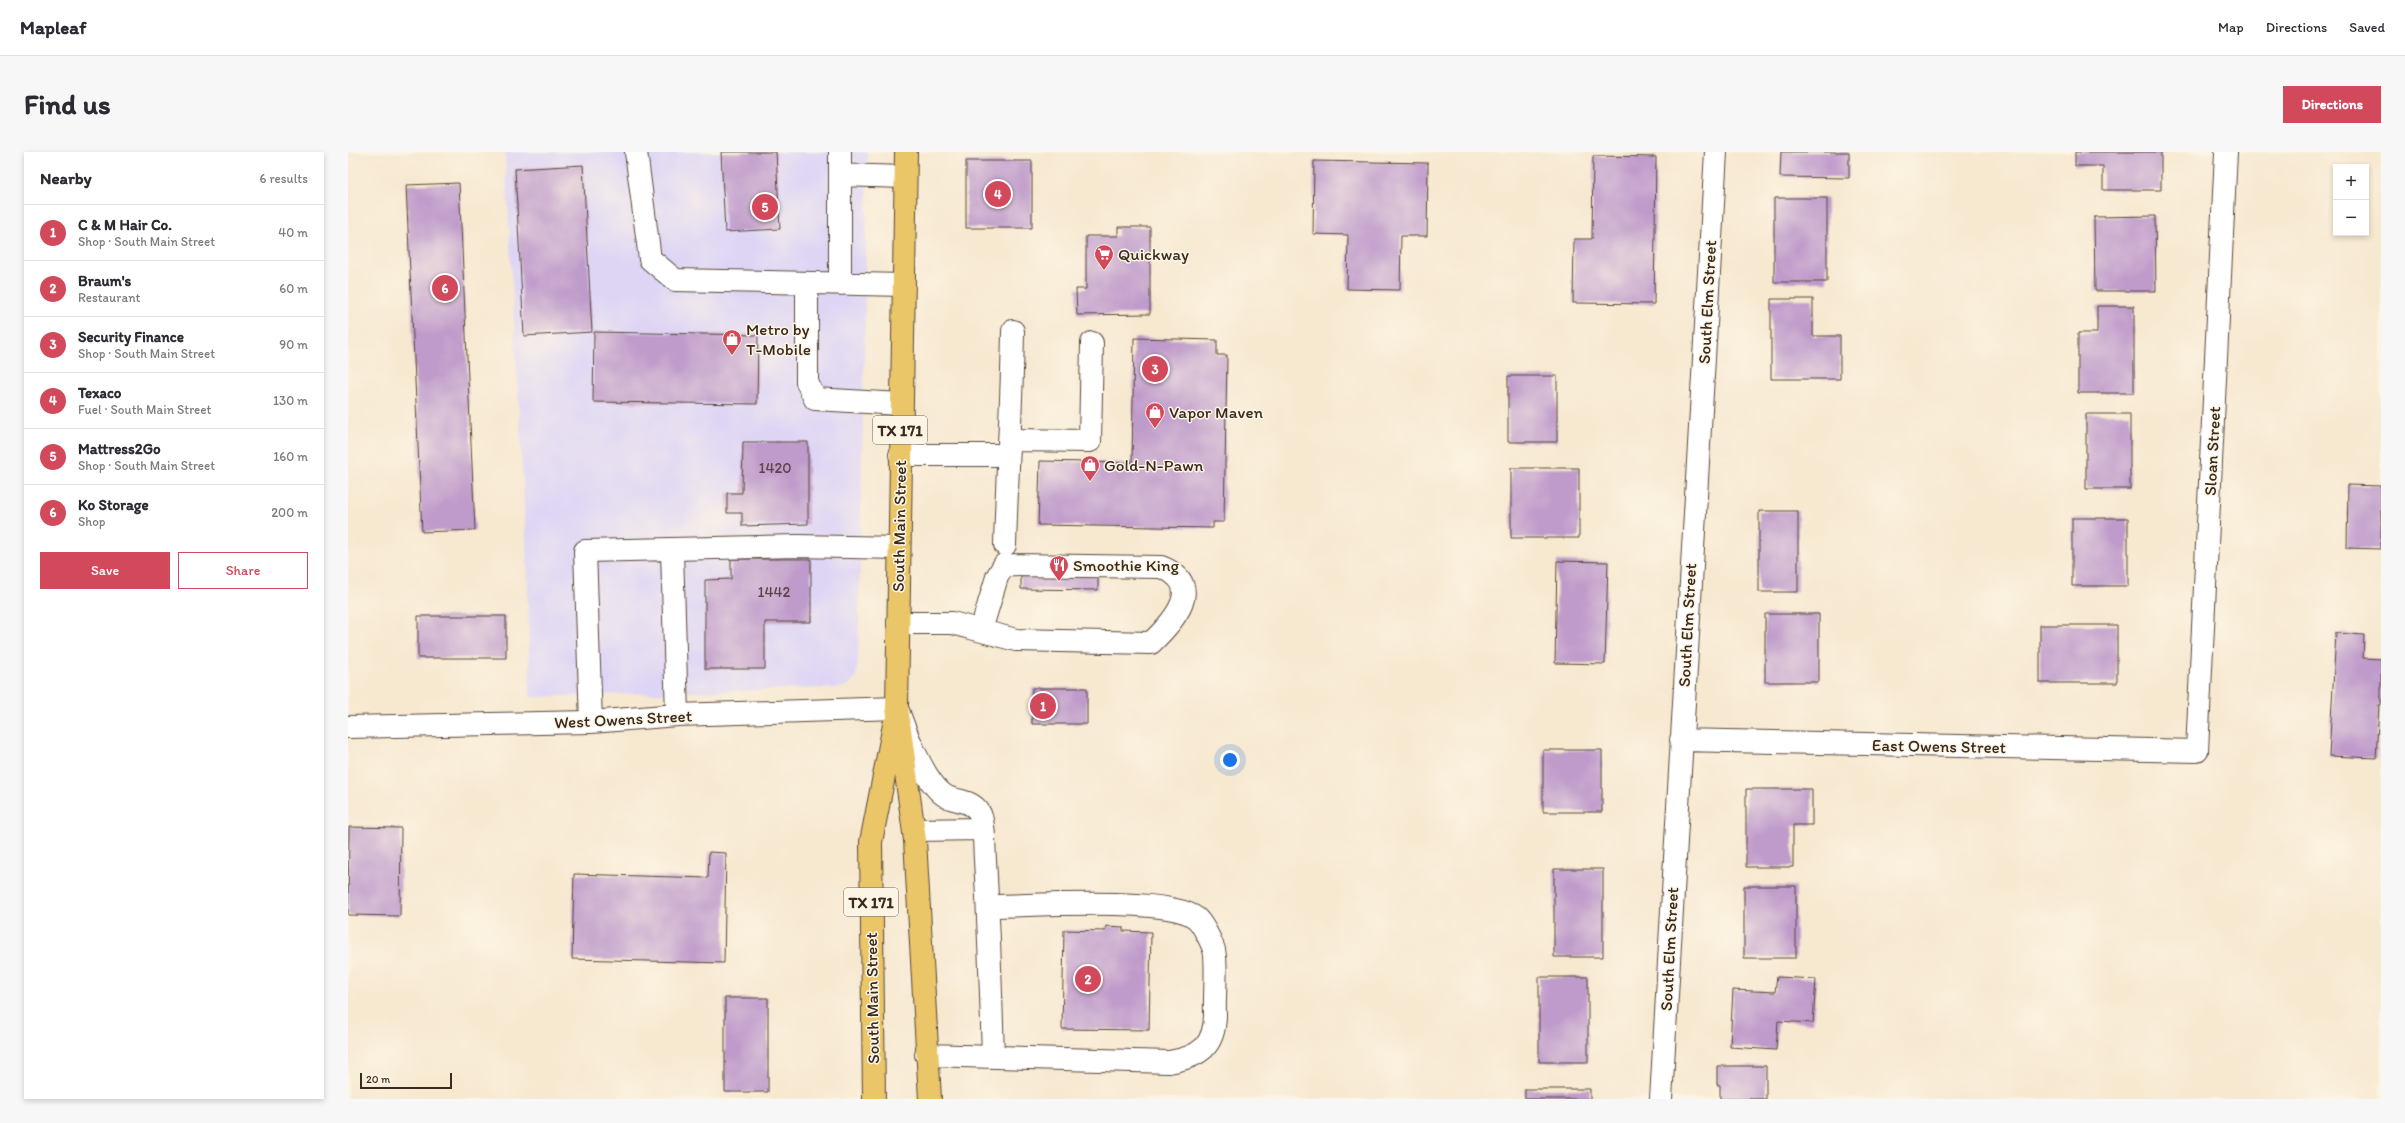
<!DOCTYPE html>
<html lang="en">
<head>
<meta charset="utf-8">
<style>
  :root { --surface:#fff; --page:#f7f7f7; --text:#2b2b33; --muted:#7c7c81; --line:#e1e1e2; --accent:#d1495b }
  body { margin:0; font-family:Itim,sans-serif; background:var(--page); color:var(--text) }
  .controls { position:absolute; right:12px; top:12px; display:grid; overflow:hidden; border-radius:0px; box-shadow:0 2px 6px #0003 }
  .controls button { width:36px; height:36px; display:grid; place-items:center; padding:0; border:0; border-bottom:1px solid var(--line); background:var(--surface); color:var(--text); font:20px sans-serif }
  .scale { position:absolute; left:12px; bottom:10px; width:92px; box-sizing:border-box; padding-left:4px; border:2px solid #3b2a1e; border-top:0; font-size:11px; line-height:14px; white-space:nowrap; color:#3b2a1e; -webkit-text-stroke:3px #fcf5e5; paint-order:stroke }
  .you { position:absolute; left:882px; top:608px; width:14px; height:14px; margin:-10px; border:3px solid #fff; border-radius:50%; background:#1a73e8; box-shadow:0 0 0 6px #1a73e833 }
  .badge { display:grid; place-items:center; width:26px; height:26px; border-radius:50%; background:var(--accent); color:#fff; font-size:13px; font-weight:700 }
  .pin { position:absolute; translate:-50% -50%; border:2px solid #fff; box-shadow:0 1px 4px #0006 }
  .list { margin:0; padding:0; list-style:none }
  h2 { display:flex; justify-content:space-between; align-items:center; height:52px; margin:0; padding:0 16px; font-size:17px }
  h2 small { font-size:13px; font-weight:400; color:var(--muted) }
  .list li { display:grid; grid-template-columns:26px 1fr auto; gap:12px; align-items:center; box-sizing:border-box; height:56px; padding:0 16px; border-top:1px solid var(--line) }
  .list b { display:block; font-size:15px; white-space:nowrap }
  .list p { margin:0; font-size:13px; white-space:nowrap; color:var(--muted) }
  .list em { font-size:13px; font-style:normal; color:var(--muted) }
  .actions { display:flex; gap:8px; padding:12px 16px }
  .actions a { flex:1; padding:9px 0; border:1px solid var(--accent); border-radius:0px; text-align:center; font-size:14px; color:var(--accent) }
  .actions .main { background:var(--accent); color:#fff }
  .map { position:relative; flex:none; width:2033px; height:947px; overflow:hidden; border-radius:0px }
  header { display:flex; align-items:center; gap:24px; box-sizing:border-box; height:56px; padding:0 20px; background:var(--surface); border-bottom:1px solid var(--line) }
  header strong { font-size:19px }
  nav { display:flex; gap:22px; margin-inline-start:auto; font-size:14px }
  .intro { display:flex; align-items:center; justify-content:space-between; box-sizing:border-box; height:96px; padding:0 24px }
  h1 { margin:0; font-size:28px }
  .button { padding:10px 18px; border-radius:0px; background:var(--accent); color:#fff; font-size:14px; font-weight:700 }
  main { display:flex; gap:24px; padding:0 24px }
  aside { flex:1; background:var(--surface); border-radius:0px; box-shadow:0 2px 6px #0003 }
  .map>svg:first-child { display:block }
  .built { fill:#ded5f5 }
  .building { fill:#bf9bcb }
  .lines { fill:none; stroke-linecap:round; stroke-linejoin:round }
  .minor-casing { stroke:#574639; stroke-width:24 }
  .major-casing { stroke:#574639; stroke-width:24 }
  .minor { stroke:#fff; stroke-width:22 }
  .major { stroke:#eac669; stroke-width:22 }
  .labels { text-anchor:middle; stroke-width:3; stroke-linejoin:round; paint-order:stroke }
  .number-label { font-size:15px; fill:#5c4649 }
  .shield { fill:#fcf5e5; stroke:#75675a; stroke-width:1 }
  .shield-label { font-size:16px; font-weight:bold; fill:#3b2a1e }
  .poi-label { font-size:17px; fill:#3b2a1e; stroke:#fcf5e5; text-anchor:start }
  .street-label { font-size:17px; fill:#3b2a1e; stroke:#fcf5e5 }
</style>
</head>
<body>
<header>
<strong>Mapleaf</strong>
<nav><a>Map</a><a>Directions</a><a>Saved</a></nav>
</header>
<div class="intro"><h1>Find us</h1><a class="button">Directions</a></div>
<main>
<aside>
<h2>Nearby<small>6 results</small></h2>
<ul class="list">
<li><span class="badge">1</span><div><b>C &amp; M Hair Co.</b><p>Shop · South Main Street</p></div><em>40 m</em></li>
<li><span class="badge">2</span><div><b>Braum's</b><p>Restaurant</p></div><em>60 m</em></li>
<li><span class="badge">3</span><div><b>Security Finance</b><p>Shop · South Main Street</p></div><em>90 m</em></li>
<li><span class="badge">4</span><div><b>Texaco</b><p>Fuel · South Main Street</p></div><em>130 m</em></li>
<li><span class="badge">5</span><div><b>Mattress2Go</b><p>Shop · South Main Street</p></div><em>160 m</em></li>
<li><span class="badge">6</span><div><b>Ko Storage</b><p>Shop</p></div><em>200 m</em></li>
</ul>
<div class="actions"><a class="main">Save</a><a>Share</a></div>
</aside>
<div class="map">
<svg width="2033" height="947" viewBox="0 0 2033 947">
  <rect width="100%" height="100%" fill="#fcf5e5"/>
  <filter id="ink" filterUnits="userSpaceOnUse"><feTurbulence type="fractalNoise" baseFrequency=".025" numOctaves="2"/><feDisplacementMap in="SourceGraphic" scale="8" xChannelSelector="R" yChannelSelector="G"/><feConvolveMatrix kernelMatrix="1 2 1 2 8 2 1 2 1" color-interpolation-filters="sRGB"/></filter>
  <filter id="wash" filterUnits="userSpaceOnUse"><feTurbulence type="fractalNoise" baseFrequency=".012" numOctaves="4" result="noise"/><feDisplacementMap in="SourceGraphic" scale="16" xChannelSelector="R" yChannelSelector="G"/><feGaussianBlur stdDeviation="0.9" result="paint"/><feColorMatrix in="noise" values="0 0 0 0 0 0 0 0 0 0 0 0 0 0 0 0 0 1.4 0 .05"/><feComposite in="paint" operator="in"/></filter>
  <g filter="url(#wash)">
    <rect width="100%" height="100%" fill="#f7e8d0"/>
    <path class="built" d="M157 0H520L510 512 508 524 503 531 496 535 486 536 182 545 179 407Z"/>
    <g id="blocks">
      <path class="building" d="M373 0H428L432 77 377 80Z
        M1433 0H1501V26L1432 25Z
        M1727 0H1813V38H1755V14H1727Z
        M1245 4 1308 5 1306 152 1225 151 1226 87H1244Z
        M618 9H684V76H618Z
        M966 9 1080 11 1079 84H1053L1052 138 999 137 1000 83 965 82Z
        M235 13 244 180 176 184 167 17Z
        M111 31 127 378 74 380 58 33Z
        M1426 46H1479V130H1426Z
        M1807 64 1808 139H1747L1746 65Z
        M770 75H802V162L729 163 728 137H738V84H770Z
        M1423 147H1465V184H1492V227H1423Z
        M1749 154H1786V241H1730V181H1749Z
        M246 180 410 183 409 252 245 250Z
        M786 186 869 188V203H879L876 370H865V376L690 373 692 309 784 311Z
        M1160 224H1209V290H1160Z
        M1738 262H1782V337H1738Z
        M395 290H460V372L394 374V361H379V341H394Z
        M1163 316H1231V386H1163Z
        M2000 333 2033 334V397L1999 396Z
        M1411 359H1450V440H1411Z
        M1724 366H1780V434H1724Z
        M383 407H463V470H417V517H357V428L383 427Z
        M1209 409 1260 410 1257 512 1207 511Z
        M673 421 750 422V438L673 437Z
        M1417 462H1471V530H1417Z
        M70 464H158V506H70Z
        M1692 473H1769V531H1692Z
        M1988 481 2016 483 2015 506 2033 507V553H2031L2028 606 1981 604Z
        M684 536H739V572H684Z
        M1195 598H1254V660H1195Z
        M1398 637H1464V673H1445V715H1398Z
        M1 675 53 676 52 764 0 763Z
        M361 700 378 701 376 811 224 807 226 722 360 726Z
        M1206 717H1255V805H1206Z
        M1396 734H1448V806H1396Z
        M758 774 775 775V779L803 780 801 878 714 877 716 778 757 779Z
        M1191 825H1240V910H1191Z
        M1429 825 1468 827 1465 871 1430 869 1428 898 1382 895 1385 838 1427 840Z
        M377 846H420V940H377Z
        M1369 914H1418V947H1372V933H1369Z
        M1177 937H1242V947H1177Z"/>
    </g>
  </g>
  <g filter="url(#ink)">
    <use href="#blocks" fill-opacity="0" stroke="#574639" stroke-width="1"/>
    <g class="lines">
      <g class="minor-casing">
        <path id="minor" d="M288 0 302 107 327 128 556 133
          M492 23 557 25
          M459 131V230L467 247 553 252
          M492 132V0
          M661 288 742 289 744 191
          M552 303H659
          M657 393C659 321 664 250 665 179
          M324 399 329 563
          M550 471H604L668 488 803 491C825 470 859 433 813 415L656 413 649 425 633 478
          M243 570 237 399 449 394 551 396
          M0 575 243 570 329 563 549 556C557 579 576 629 596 643 606 650 623 647 631 660 637 669 636 696 637 708 641 773 643 839 645 904
          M1333 588 1849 599 1878 0
          M566 678 635 677
          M578 903 821 910C852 905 867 894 867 862 866 848 870 805 865 795 862 787 854 771 848 766 822 744 679 754 640 754
          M1313 947 1368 0"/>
      </g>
      <g class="major-casing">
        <path id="major" d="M558 0 549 556 567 688 582 947
          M526 947 523 690 546 573"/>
      </g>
      <use href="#minor" class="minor"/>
      <use href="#major" class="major"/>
    </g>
  </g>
  <defs>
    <g id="supermarket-pin" transform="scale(1)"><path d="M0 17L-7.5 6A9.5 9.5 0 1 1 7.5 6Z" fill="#d1495b" stroke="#fcf5e5"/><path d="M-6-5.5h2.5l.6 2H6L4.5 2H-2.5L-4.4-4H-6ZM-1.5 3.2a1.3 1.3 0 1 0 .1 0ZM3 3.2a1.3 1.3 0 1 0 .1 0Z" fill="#fff"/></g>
    <g id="shop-pin" transform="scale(1)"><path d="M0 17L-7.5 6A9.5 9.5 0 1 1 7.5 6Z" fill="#d1495b" stroke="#fcf5e5"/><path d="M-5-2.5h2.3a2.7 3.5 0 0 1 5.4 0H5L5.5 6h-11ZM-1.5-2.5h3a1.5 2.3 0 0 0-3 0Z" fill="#fff"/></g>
    <g id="restaurant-pin" transform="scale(1)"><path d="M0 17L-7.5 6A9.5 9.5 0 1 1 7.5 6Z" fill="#d1495b" stroke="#fcf5e5"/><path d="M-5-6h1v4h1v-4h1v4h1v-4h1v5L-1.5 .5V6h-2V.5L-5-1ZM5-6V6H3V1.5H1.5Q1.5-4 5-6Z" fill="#fff"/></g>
  </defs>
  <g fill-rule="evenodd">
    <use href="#supermarket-pin" x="756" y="102"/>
    <use href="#shop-pin" x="384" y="187"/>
    <use href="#shop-pin" x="807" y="260"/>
    <use href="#shop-pin" x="742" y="313"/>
    <use href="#restaurant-pin" x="711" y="413"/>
  </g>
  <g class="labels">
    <g class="number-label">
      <text x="427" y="321">1420</text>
      <text x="426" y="445">1442</text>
    </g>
    <g class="shield">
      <rect x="525" y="264" width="54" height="28" rx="3"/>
      <rect x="496" y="736" width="54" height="28" rx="3"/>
    </g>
    <g class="shield-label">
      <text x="552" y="284">TX 171</text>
      <text x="523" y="756">TX 171</text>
    </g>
    <g class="poi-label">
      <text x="770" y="108">Quickway</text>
      <text x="398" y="183">Metro by<tspan x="398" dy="20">T-Mobile</tspan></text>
      <text x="821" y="266">Vapor Maven</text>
      <text x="756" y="319">Gold-N-Pawn</text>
      <text x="725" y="419">Smoothie King</text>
    </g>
    <g class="street-label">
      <text transform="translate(1359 150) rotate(-87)" y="6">South Elm Street</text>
      <text transform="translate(1864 299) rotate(-87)" y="6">Sloan Street</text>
      <text transform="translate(551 374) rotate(-89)" y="6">South Main Street</text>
      <text transform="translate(1339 473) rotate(-87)" y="6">South Elm Street</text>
      <text transform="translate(275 567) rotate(-3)" y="6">West Owens Street</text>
      <text transform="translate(1591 594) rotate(1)" y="6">East Owens Street</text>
      <text transform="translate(1321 797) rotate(-87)" y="6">South Elm Street</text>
      <text transform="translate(524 846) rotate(-91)" y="6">South Main Street</text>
    </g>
  </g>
</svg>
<div class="controls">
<button>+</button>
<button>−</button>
</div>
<div class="scale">20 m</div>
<div class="you"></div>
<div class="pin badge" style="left:695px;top:554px">1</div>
<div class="pin badge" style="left:740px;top:827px">2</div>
<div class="pin badge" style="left:807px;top:217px">3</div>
<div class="pin badge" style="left:650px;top:42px">4</div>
<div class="pin badge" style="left:417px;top:55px">5</div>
<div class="pin badge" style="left:97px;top:136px">6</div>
</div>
</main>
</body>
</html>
